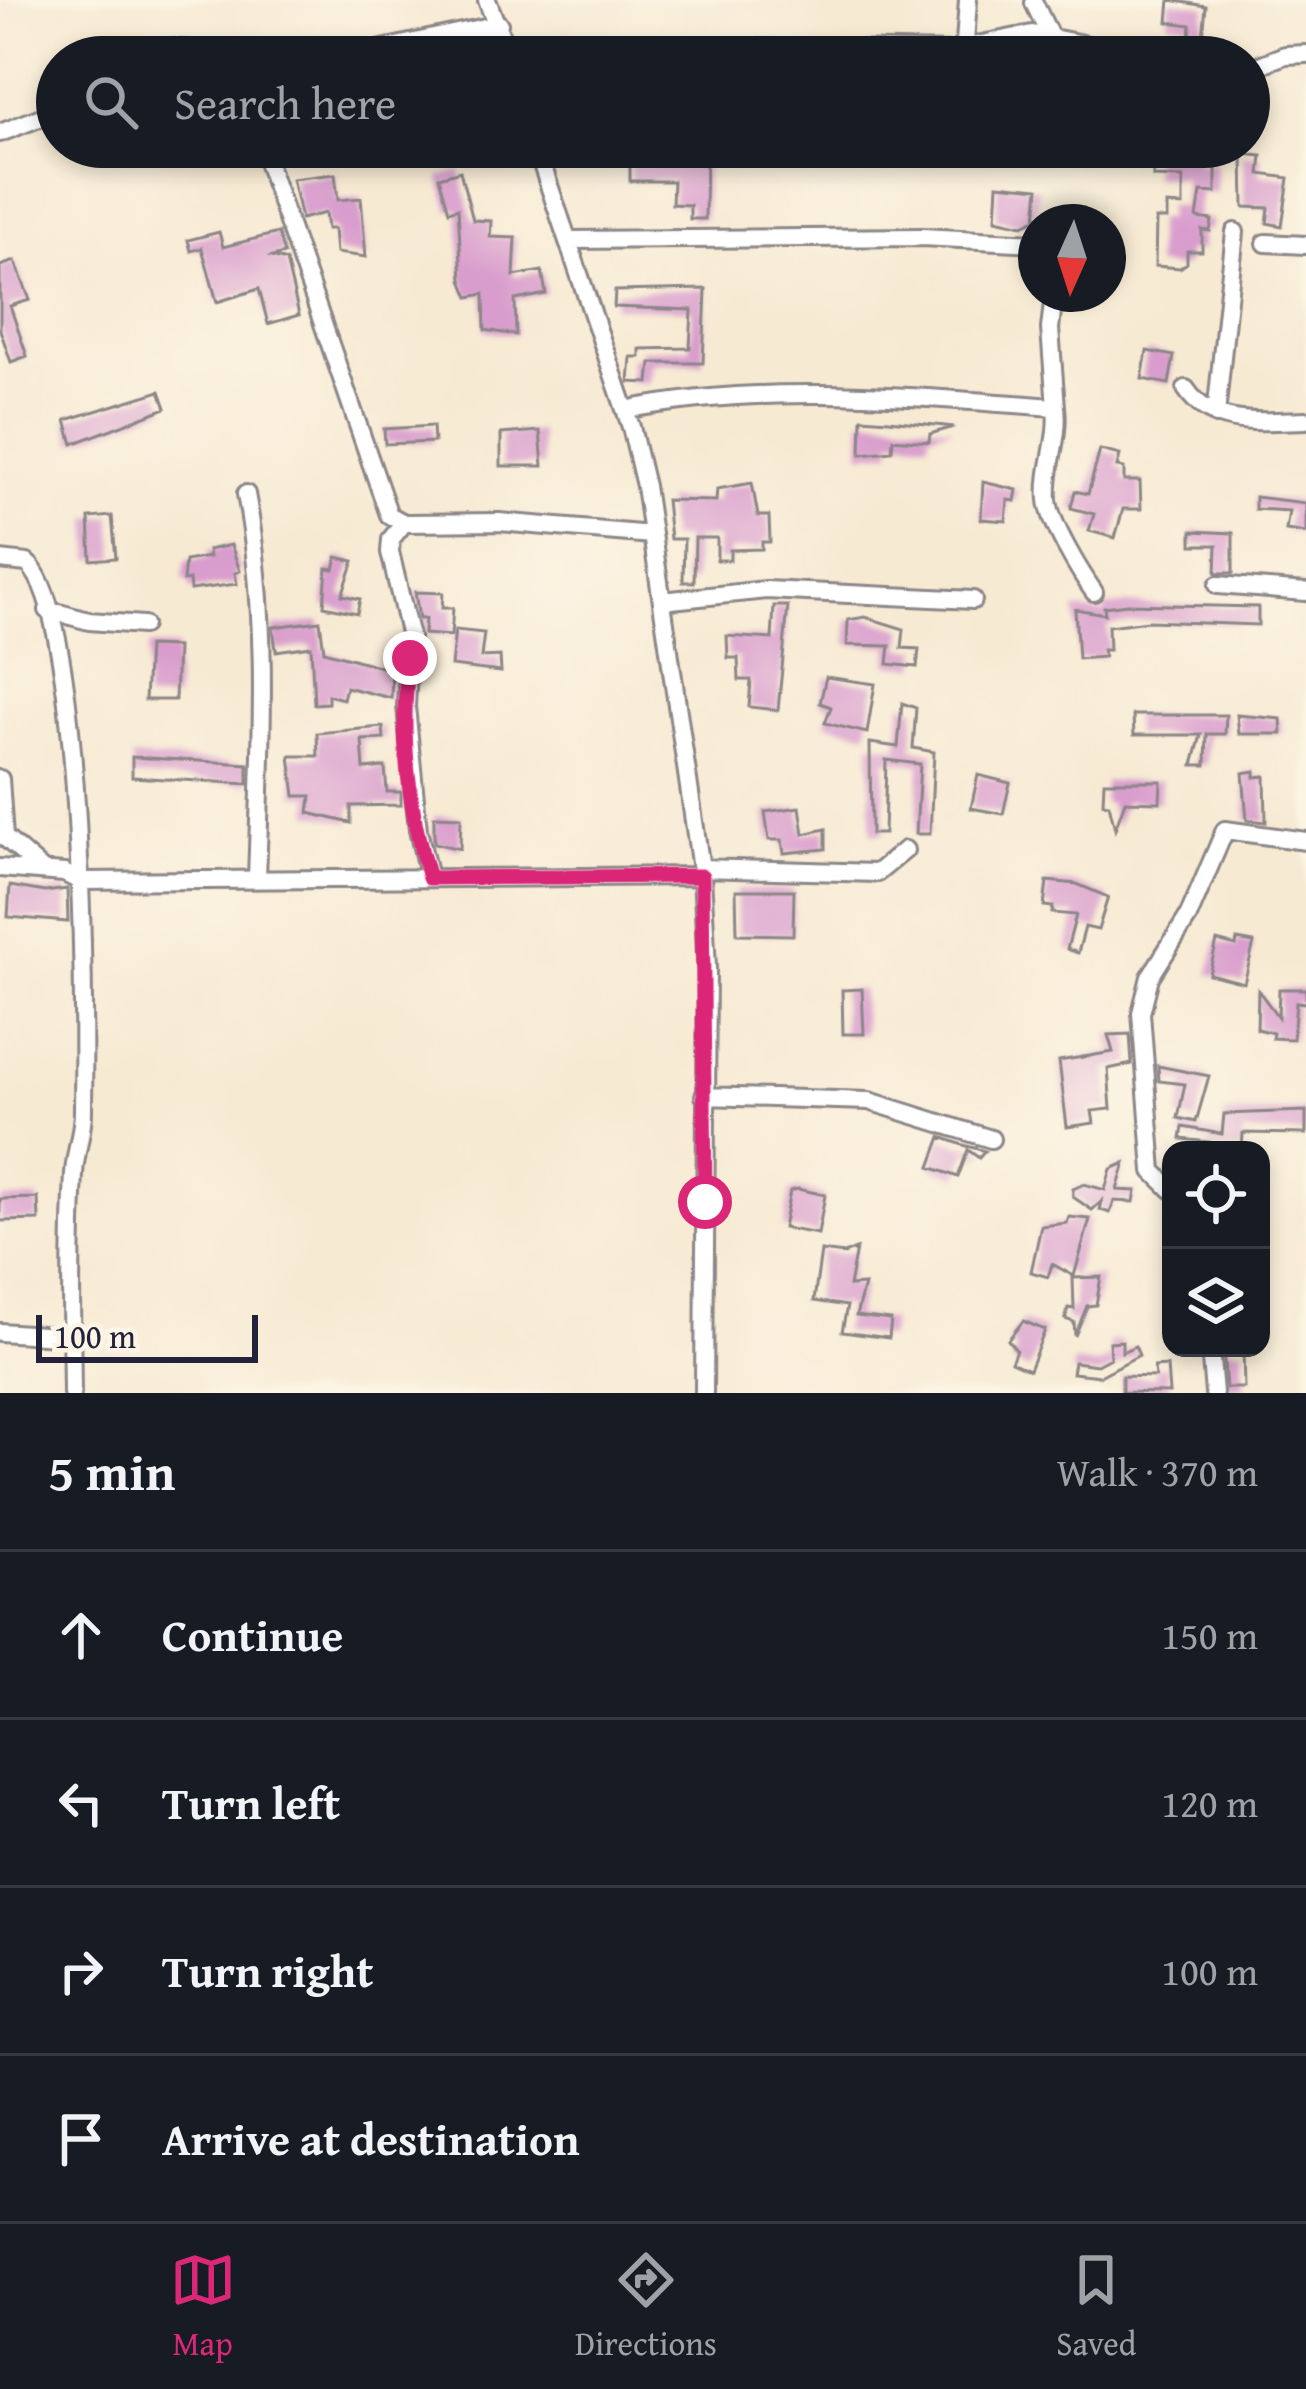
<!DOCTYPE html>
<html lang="en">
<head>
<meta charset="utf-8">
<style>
  :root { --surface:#171b24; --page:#20242c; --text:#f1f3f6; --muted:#9ea1a6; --line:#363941; --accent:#db2777 }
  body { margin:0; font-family:"Gentium Book Plus",serif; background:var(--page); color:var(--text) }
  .controls { position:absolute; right:36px; bottom:36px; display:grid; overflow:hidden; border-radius:24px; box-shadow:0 6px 18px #0003 }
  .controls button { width:108px; height:108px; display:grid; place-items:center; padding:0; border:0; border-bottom:3px solid var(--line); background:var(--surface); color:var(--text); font:60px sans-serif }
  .compass { position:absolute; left:1018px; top:204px; width:108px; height:108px; border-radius:50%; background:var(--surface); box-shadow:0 6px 18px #0003; rotate:183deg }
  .scale { position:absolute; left:36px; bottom:30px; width:222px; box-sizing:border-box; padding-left:12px; border:6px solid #22223b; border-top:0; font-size:33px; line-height:42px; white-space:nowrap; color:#22223b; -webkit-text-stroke:9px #fcf5e5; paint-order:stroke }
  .stop { position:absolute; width:36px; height:36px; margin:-27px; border:9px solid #db2777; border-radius:50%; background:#fff }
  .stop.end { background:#db2777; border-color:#fff; box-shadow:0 3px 12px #0008 }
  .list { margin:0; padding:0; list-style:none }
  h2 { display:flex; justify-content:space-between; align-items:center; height:156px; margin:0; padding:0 48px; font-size:51px }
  h2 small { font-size:39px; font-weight:400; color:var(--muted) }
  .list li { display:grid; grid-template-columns:78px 1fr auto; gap:36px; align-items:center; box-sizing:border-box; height:168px; padding:0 48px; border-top:3px solid var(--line) }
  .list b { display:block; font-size:45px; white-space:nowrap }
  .list em { font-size:39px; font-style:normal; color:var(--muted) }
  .icon { flex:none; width:66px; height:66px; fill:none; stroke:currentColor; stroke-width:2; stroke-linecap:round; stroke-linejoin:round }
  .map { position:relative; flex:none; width:1306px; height:1393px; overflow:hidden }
  .search { position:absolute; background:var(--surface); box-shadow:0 6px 18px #0003; left:36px; right:36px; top:36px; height:132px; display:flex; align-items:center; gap:30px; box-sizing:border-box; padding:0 42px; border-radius:66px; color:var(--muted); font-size:45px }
  .sheet { height:828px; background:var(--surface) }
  nav { display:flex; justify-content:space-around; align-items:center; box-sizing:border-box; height:168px; border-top:3px solid var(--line); background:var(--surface); font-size:33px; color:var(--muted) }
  nav a { display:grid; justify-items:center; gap:6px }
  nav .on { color:var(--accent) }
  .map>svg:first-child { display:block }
  .building { fill:#d99dcd }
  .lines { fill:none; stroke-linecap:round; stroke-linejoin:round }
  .street-casing { stroke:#8c8687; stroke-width:22 }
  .street { stroke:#fff; stroke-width:16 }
  .route { stroke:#db2777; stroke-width:15 }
</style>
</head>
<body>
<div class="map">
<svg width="1306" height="1393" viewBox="0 0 1306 1393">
  <rect width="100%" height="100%" fill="#fcf5e5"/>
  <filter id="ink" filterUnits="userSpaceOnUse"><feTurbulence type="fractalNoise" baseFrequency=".00833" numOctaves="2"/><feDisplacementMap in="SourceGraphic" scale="24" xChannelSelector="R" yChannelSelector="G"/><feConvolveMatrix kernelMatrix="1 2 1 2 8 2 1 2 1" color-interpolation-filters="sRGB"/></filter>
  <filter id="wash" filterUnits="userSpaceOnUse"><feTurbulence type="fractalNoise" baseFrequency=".004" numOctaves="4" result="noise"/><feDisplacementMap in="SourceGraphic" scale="48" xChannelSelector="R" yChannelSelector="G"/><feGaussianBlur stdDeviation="2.7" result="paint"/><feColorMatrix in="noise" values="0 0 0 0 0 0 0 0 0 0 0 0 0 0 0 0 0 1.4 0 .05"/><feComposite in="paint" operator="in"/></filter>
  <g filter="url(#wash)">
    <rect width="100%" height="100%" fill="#f7ead3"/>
    <g id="blocks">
      <path class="building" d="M1170 0 1206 6 1202 48 1189 47 1191 25 1168 22Z
        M153 38 221 42 220 55 131 57 129 42Z
        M630 147H706L705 219H690V205L672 204 673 181H630Z
        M1153 152 1197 153V163H1216V193L1201 192 1197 218 1212 220 1210 231 1202 230V251H1187V263L1180 268 1155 266 1156 219H1167V205L1183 206V178L1153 177Z
        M1243 154 1262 156 1260 174 1289 178 1282 226 1267 223 1269 208 1244 207Z
        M460 171 473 220 491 221 490 237 516 238 514 276 542 271 546 294 515 300 516 335 485 330 484 294 469 297 462 280 458 208 449 211 439 177Z
        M335 174 338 200 361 198 366 257 336 253 334 229H327L325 213 301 219 292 179Z
        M998 184 1039 188 1036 219 1023 225 996 219Z
        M219 232 223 247 278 233 284 254 272 257 286 261 299 315 268 324 259 289 217 302 202 248 191 251 188 240Z
        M15 261 30 300 10 306 27 356 11 362 0 330V266Z
        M706 289 703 363H651L649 383 629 382 631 357H640V349L690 348 692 310 614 307 615 291Z
        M1147 351 1174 356 1169 384 1142 379Z
        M160 391 166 408 73 444 66 420Z
        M862 418 889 420 954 427 930 434 929 442 893 439 892 451 861 454Z
        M433 426 434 442 385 444 384 429Z
        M540 431 543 466H501V434Z
        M1100 450 1120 455 1117 467 1124 468V481H1140L1141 509H1123L1115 538 1089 531 1094 514 1071 508 1075 491 1088 494Z
        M983 482 1017 490 1015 501 1008 500 1006 521 981 519Z
        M752 483 758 516H769L770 542H762V549L730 550V560H717V538H695L694 582H683L684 539H670L666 500 716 501 717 489Z
        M1255 497 1306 503V533L1286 530 1289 511 1255 509Z
        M112 516 116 558 91 560 89 518Z
        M1192 531 1233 533V573H1216L1217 545H1192Z
        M231 545 240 571 235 573 237 584 190 590 189 580 183 581 185 561 209 557 208 550Z
        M337 557 354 561 342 595 360 599 357 613 324 606 327 568 334 569Z
        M415 592 443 593 442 608H453L451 636 424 634 425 619H419Z
        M1127 604 1258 607V625L1148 621 1108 626 1109 650H1103L1104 657 1078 659 1075 609 1105 614 1104 607Z
        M774 606H788L778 710 749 707 751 680H739L738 658H728L727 636 772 639Z
        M865 617 904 629 902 648 919 649 917 667 888 664 890 646 847 645 848 620Z
        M320 621 324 651 392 670 391 698 346 687 343 699 328 695V703L314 704 311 646 276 651 273 627Z
        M455 630 484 633 481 657 500 656 501 672 451 666Z
        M148 646 177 647 175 700H145Z
        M826 677 875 684 867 733 825 723 831 707 820 703Z
        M902 703 916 708 913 748 934 752 930 834H916L920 764 886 760 884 834H871L870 743 898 747Z
        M1133 715H1226L1225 734H1207L1206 765H1193L1201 735H1134Z
        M1237 715 1281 719 1282 734H1239Z
        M383 727 384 739 362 740 364 769 385 767 387 792H401V805L351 806V823L309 813 311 796H295L290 756H318L317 733Z
        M132 757 248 764V784L132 777Z
        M1255 771V777L1265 776 1266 822 1247 820 1243 773Z
        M978 775 1010 783 1003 814 971 808Z
        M1104 781H1161L1160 802 1125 801 1115 829 1109 804 1103 803Z
        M800 807 804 834 826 829V849L784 853 782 840H769L765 812Z
        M434 816 461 817 460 849 434 843Z
        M1047 881 1077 884 1108 897 1098 930 1085 927 1078 953 1067 949 1076 915 1052 913 1053 907 1044 906Z
        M10 886 45 892 67 889 68 922 8 917Z
        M736 890H794L793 935 737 934Z
        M1237 940 1254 943 1244 983 1209 974 1217 941 1236 946Z
        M862 989 864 1034H843L842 990Z
        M1279 989H1306V1003L1296 1002 1293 1039 1272 1038 1273 1033 1257 1029 1258 990 1278 1017Z
        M1130 1034 1132 1064 1108 1069 1111 1109 1092 1111 1094 1123 1067 1127 1059 1061 1113 1052 1108 1035Z
        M1158 1066 1209 1076 1196 1122 1178 1118 1185 1084 1159 1081Z
        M1306 1111V1134L1243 1133 1242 1150H1207L1209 1142 1181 1139 1183 1127 1222 1134 1224 1114Z
        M941 1137 960 1144 985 1151 979 1158 968 1150 958 1177 930 1167Z
        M1125 1163 1117 1190 1136 1191 1134 1202 1114 1201 1110 1213 1100 1210 1102 1201 1092 1210 1073 1197V1189L1084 1184 1105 1190 1111 1169Z
        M798 1189 825 1195 818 1234 783 1228 790 1191Z
        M38 1198 39 1220 0 1221V1199Z
        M1069 1217 1090 1219 1074 1276 1052 1264 1048 1277 1031 1272 1041 1226 1067 1223Z
        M856 1249 849 1286 864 1285 856 1316 891 1320 889 1338 842 1332 847 1306 814 1301 821 1251 844 1254Z
        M1101 1277 1096 1305 1087 1306 1075 1336 1074 1322 1065 1319 1068 1308 1074 1309 1073 1278Z
        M1023 1321 1045 1330 1029 1370 1011 1362 1016 1350 1008 1340Z
        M1122 1341V1352L1135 1346 1139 1355 1100 1376 1072 1373 1074 1362 1097 1365 1110 1358 1109 1342Z
        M1223 1348H1243L1244 1388H1226Z
        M1167 1366 1169 1393 1122 1392V1376L1155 1377 1154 1367Z"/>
    </g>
  </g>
  <g filter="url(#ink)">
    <use href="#blocks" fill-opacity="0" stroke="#8c8687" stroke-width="3"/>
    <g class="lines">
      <g class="street-casing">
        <path id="street" d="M487 0 509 57
          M1034 3 1050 36
          M962 48 1032 34 1148 57
          M345 57 499 24
          M527 57 582 48 660 47 955 52 965 43 968 0
          M1249 69 1285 55 1306 54
          M0 133 57 111
          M262 147 389 515 404 523 499 522 652 535
          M536 147 631 427 645 486 702 876 707 968 704 1393
          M570 240 922 237 1036 243
          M1266 243 1306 245
          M1054 294 1050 329 1056 407
          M1186 389C1212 429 1264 421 1306 420
          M625 410C768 382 912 397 1056 407 1060 439 1045 468 1048 500 1050 523 1080 572 1094 592
          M1216 415 1235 232
          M246 494C270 623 261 749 257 879
          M404 523 391 539 390 552 410 637 406 706 418 830 429 878
          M0 560 27 563C85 610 84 1025 83 1111 83 1132 75 1153 74 1174 70 1247 71 1320 72 1393
          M1218 585 1306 592
          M662 601 766 590 973 600
          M48 610 89 621 143 625
          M0 779 4 837 42 870
          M0 868 64 873 80 881 702 876
          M701 868 877 873 905 850
          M704 1096 869 1101 991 1139
          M1171 1189 1153 1171 1141 1013 1150 977 1188 917 1225 830 1306 841
          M0 1332 71 1337
          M1210 1348 1214 1393"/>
      </g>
      <use href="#street" class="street"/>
    </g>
  </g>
  <g class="lines" filter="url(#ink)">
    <path class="route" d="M410 658C398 724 409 814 429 878L702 876 705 1202"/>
  </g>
</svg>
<div class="controls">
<button><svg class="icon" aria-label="locate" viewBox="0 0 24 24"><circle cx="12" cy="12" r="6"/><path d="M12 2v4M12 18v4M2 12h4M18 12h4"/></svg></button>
<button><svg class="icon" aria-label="layers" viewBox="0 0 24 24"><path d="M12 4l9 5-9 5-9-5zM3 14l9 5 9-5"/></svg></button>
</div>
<svg class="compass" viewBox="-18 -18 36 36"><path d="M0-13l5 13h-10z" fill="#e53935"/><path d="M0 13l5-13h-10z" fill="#9ea1a6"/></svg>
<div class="scale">100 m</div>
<div class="stop" style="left:705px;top:1202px"></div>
<div class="stop end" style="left:410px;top:658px"></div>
<div class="search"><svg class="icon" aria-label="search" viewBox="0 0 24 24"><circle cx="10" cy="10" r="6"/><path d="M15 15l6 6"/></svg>Search here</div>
</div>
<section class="sheet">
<h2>5 min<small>Walk · 370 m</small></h2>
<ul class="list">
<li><svg class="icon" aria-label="ahead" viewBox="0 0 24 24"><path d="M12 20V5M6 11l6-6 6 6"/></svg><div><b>Continue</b></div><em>150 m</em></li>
<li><svg class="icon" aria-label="left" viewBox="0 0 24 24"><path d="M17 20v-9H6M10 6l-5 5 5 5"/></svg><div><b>Turn left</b></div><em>120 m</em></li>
<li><svg class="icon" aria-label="right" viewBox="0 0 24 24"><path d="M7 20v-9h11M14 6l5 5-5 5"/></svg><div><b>Turn right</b></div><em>100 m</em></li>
<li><svg class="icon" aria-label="arrive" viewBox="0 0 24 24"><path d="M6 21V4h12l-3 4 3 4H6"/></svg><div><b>Arrive at destination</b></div></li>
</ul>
</section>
<nav>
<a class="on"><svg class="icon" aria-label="map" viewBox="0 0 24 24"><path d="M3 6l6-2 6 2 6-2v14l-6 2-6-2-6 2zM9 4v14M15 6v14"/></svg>Map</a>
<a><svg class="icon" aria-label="directions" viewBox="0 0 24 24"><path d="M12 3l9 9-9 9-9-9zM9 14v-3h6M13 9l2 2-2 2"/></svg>Directions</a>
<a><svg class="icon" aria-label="saved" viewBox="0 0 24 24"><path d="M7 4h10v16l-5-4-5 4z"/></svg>Saved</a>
</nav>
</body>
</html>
